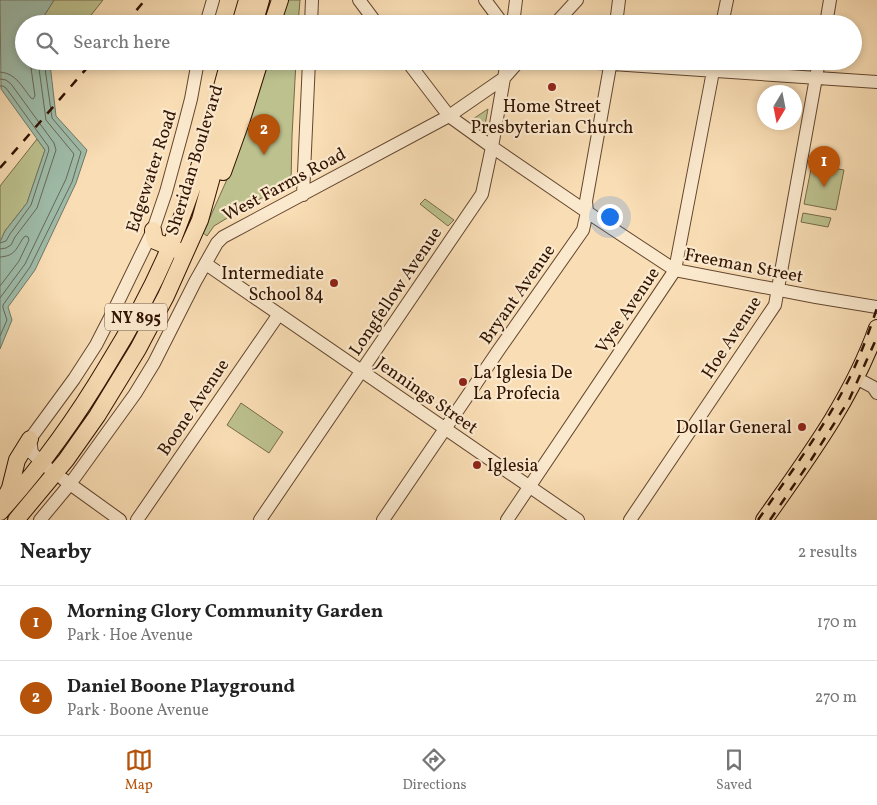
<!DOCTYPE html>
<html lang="en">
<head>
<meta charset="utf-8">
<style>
  :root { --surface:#fff; --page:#f6f6f6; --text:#222; --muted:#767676; --line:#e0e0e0; --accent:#b45309 }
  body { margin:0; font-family:Vollkorn,serif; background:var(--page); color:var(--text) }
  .compass { position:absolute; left:757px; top:85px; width:45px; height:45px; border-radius:50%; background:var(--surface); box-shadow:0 2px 8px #0003; rotate:190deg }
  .you { position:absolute; left:609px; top:216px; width:18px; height:18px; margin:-12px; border:4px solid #fff; border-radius:50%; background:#1a73e8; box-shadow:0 0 0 8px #1a73e833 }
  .badge { display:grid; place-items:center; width:32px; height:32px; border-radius:50%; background:var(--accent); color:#fff; font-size:16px; font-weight:700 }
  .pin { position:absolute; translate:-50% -41px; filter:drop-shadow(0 1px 2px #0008) }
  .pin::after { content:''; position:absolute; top:26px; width:18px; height:15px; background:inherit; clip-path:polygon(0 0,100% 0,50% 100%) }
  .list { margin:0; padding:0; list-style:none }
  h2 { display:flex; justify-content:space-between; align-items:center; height:65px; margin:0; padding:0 20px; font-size:21px }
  h2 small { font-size:16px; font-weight:400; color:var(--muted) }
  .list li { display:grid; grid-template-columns:32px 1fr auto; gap:15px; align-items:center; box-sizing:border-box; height:75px; padding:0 20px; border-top:1px solid var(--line) }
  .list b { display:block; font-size:19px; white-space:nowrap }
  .list p { margin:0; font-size:16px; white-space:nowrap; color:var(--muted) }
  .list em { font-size:16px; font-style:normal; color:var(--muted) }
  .icon { flex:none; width:28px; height:28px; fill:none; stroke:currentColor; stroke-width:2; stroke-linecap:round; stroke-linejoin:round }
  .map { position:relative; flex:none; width:877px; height:520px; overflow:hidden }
  .search { position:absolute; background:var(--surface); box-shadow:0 2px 8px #0003; left:15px; right:15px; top:15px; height:55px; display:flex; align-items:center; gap:12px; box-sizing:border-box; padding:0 18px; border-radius:28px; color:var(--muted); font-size:19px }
  .sheet { height:215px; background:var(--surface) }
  nav { display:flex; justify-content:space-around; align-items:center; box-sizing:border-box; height:70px; border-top:1px solid var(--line); background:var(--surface); font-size:14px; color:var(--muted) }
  nav a { display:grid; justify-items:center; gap:2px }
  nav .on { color:var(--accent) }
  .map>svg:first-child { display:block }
  .green { fill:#bcc18e; stroke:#766a48 }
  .water { fill:#9ebcaa; stroke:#727867 }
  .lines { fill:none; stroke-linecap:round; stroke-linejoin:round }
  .shore { stroke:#686856; stroke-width:1 }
  .minor-casing { stroke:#63462e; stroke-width:14 }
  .major-casing { stroke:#311302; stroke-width:18 }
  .minor { stroke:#fbe9ce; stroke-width:12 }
  .major { stroke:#f9ddb4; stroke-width:16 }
  .rail { stroke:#311302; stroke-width:2.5; stroke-dasharray:9 9; stroke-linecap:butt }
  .poi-dot { fill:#8f2418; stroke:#fbe9ce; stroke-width:2 }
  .labels { text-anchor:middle; stroke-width:4.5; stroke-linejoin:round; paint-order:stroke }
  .shield { fill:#fbe9ce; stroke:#6e533f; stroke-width:1 }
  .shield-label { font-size:16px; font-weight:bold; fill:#311302 }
  .poi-label { font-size:18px; fill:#311302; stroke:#fbe9ce; text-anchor:end }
  .street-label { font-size:18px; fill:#311302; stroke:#fbe9ce }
</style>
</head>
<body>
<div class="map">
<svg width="877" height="520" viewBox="0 0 877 520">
  <rect width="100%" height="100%" fill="#f9ddb4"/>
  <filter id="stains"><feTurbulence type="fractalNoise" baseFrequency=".004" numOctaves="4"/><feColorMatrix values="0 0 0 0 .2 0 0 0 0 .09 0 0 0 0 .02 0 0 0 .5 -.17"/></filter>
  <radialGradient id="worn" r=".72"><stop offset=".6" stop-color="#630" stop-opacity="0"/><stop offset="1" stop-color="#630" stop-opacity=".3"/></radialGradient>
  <path class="green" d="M54 0H103L84 24H39Z
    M287 0H300L298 24H279Z
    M267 61H296L292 136 291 183 252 203 214 226 207 236 203 233 229 175Z
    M488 109 484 130 470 121Z
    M37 139 45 150 27 203 5 231 0 242V186Z
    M812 164 844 170 836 210 804 204Z
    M425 199 454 220 448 226 420 204Z
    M803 213 831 218 828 227 801 222Z
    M241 403 283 432 269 453 227 425Z"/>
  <path class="water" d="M0 0H54L39 24H24V61H48L50 64 56 116 87 150 76 183 35 270 8 307 12 320 0 349V242L5 231 27 203 45 150 1 89Z"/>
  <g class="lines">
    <path class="shore" d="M0 72C16 73 22 87 31 98L33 99 35 96 30 61
      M0 79 6 80 11 84 54 143 56 150 37 208 15 237 11 245 6 248 0 249
      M0 86H3L6 88 48 146 49 150 31 205 10 234 6 241 0 243
      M0 257C16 256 16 248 24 237L26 236 28 237 29 240 19 261 0 286
      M0 298 25 264 66 179 74 154 46 120 38 61
      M0 336 7 320 3 308V305L30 267 72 182 81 152 52 118 44 61"/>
    <g class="minor-casing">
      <path id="minor" d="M359 0 377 24
        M485 0 503 24
        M206 24 213 0
        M311 24 312 0
        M513 24 516 0
        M555 24 577 0
        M616 24 619 0
        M722 24 727 0
        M826 24 830 0
        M407 61 449 116 492 147 587 212 675 270 816 297 877 307
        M568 61 877 82
        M303 195 309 61
        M206 264 578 520
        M856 378 873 387 877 393
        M47 467 32 453 30 439 74 379 96 345 117 304 153 230 166 192 184 126 191 99 198 61
        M63 479 120 520
        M40 520 70 484 135 394 154 363 195 282 217 243 223 237 449 116 504 78 519 61
        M137 520 279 314
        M260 520 482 194 492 147 507 61
        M383 520 498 351 583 230 587 212 586 201 611 61
        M507 520 675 270 715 61
        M630 520 775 305 819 61"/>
    </g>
    <g class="major-casing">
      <path id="major" d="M240 24 247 0
        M254 24 261 0
        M272 24 280 0
        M223 172 242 119 260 61
        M153 230 155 241 179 251
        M3 502 10 488 17 460 30 439
        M0 512C41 467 76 418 107 366 135 321 160 274 179 224 200 171 214 116 229 61
        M16 520 66 460 97 416 138 349 166 296 200 220 244 61
        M764 520C807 459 852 399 877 328"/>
    </g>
    <use href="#minor" class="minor"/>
    <use href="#major" class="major"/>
    <path class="rail" d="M125 24 145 0
      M0 168 93 61
      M758 520C786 479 816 439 840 396 856 368 867 338 877 308
      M770 520 811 460 849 400 877 337"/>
  </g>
  <g class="poi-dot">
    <circle cx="552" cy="87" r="5"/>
    <circle cx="334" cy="283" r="5"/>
    <circle cx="463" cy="382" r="5"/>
    <circle cx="802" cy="427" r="5"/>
    <circle cx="477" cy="465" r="5"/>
  </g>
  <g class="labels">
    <rect class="shield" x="105" y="303.5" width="62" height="27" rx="4"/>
    <g class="shield-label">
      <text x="136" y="323">NY 895</text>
    </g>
    <g class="poi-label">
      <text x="552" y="112" text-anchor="middle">Home Street<tspan x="552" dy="21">Presbyterian Church</tspan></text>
      <text x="324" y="279">Intermediate<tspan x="324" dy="21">School 84</tspan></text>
      <text x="473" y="378" text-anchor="start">La Iglesia De<tspan x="473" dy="21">La Profecia</tspan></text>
      <text x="792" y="433">Dollar General</text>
      <text x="487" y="471" text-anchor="start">Iglesia</text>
    </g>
    <g class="street-label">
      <text transform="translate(194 160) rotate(-73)" y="6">Sheridan Boulevard</text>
      <text transform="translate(151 171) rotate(-72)" y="6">Edgewater Road</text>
      <text transform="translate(284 184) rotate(-28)" y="6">West Farms Road</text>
      <text transform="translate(744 265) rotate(11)" y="6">Freeman Street</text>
      <text transform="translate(395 291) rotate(-56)" y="6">Longfellow Avenue</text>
      <text transform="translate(517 294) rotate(-55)" y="6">Bryant Avenue</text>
      <text transform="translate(627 310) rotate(-56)" y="6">Vyse Avenue</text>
      <text transform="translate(731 337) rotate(-57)" y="6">Hoe Avenue</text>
      <text transform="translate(427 395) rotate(35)" y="6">Jennings Street</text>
      <text transform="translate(193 407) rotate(-56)" y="6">Boone Avenue</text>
    </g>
  </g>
  <rect width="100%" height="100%" filter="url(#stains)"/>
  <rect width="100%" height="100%" fill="url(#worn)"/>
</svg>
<svg class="compass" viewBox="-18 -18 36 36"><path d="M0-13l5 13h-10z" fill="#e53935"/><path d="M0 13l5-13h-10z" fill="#767676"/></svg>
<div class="you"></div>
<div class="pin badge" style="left:824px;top:187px">1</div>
<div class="pin badge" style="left:264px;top:155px">2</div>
<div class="search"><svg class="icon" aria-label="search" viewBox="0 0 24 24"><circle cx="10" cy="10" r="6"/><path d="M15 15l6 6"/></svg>Search here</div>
</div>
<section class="sheet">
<h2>Nearby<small>2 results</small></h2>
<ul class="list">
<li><span class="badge">1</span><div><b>Morning Glory Community Garden</b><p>Park · Hoe Avenue</p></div><em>170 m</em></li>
<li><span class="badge">2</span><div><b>Daniel Boone Playground</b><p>Park · Boone Avenue</p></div><em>270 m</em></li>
</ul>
</section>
<nav>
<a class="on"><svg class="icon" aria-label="map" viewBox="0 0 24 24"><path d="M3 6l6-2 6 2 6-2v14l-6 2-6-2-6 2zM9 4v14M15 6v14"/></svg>Map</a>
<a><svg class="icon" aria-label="directions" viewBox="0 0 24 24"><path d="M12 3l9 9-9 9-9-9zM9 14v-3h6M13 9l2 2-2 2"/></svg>Directions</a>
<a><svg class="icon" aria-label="saved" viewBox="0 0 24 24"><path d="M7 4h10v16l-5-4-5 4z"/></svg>Saved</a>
</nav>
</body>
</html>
